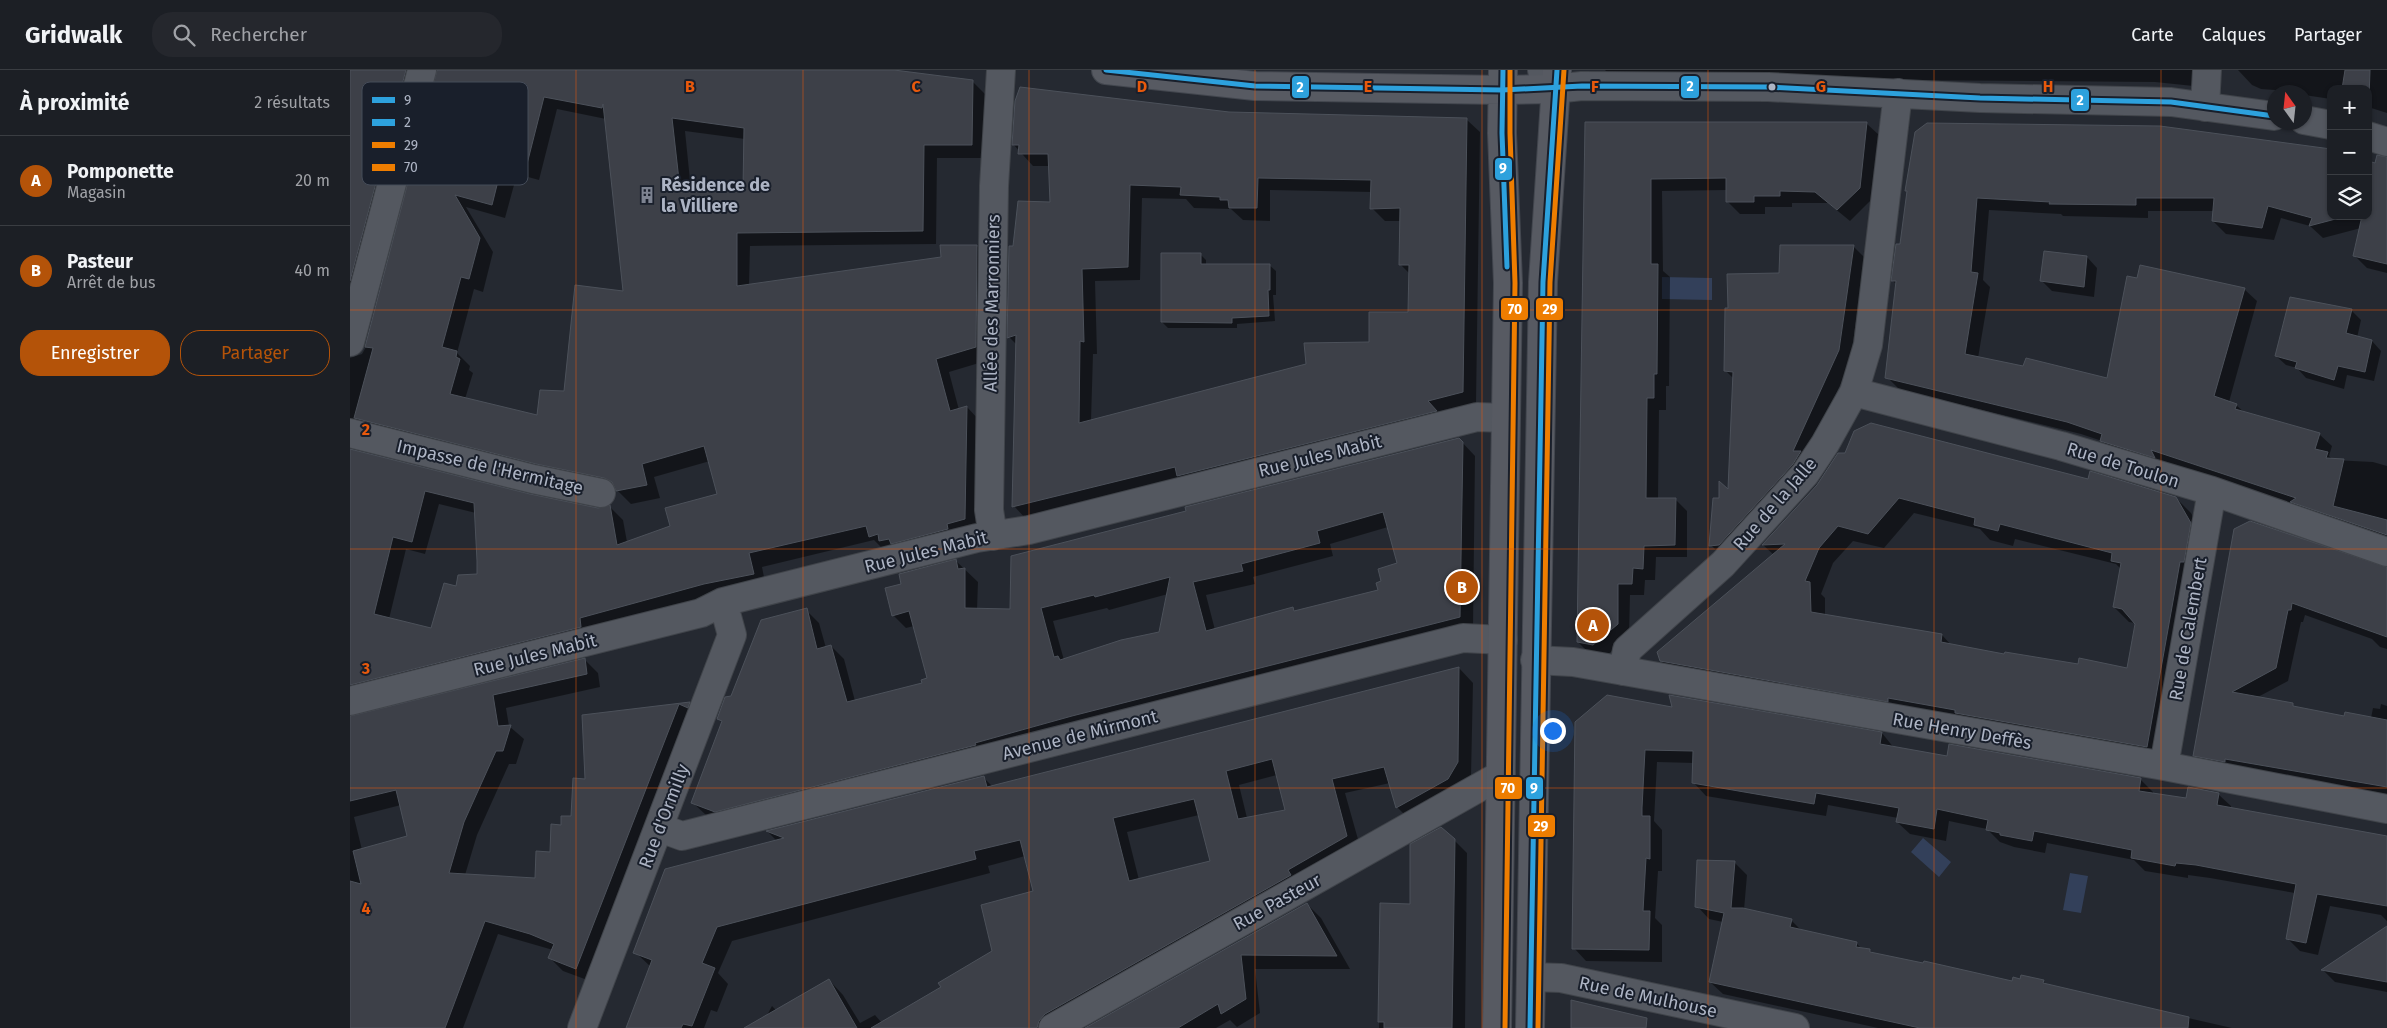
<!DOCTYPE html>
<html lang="fr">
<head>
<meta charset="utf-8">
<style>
  :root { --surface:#1c1f25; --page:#25272d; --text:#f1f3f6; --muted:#a0a2a7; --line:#3a3d42; --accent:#b45309 }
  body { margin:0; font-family:"Fira Sans",sans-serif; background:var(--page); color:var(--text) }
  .controls { position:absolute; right:15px; top:15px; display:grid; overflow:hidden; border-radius:10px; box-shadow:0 1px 4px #0004 }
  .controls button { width:45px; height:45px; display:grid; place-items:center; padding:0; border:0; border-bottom:1px solid var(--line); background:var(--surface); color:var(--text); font:25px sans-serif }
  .compass { position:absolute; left:1917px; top:15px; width:45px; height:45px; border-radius:50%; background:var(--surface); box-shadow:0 1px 4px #0004; rotate:345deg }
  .you { position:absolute; left:1202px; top:660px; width:18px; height:18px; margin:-12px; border:4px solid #fff; border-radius:50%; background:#1a73e8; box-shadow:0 0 0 8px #1a73e833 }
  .badge { display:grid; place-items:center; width:32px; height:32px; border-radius:50%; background:var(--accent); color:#fff; font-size:16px; font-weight:700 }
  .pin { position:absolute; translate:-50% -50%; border:2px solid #fff; box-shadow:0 1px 5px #0006 }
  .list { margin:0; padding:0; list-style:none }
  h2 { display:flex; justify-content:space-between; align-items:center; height:65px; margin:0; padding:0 20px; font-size:21px }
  h2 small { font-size:16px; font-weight:400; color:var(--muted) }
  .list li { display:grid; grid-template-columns:32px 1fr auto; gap:15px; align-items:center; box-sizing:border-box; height:90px; padding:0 20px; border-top:1px solid var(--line) }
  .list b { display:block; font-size:19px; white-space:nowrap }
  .list p { margin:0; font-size:16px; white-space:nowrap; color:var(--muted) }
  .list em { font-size:16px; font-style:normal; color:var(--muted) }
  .actions { display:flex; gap:10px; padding:15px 20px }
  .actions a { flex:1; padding:11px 0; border:1px solid var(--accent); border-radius:20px; text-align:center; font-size:18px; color:var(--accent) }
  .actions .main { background:var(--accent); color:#fff }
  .icon { flex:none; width:28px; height:28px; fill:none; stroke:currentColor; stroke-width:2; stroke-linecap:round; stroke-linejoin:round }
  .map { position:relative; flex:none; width:2037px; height:958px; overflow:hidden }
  header { display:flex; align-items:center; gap:30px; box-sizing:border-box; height:70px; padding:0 25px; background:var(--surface); border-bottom:1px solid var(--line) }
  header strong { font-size:24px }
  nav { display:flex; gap:28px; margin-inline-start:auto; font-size:18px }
  .search { width:350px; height:45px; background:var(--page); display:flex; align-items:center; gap:12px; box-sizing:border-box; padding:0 18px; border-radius:20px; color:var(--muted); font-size:19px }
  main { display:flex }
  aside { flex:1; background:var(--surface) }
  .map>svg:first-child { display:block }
  .water { fill:#33405a }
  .shadow { fill:#0007; fill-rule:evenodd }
  .building { fill:#3d4048; stroke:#4c515a; fill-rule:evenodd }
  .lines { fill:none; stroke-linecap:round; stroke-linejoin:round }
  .minor-casing { stroke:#40444a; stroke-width:30 }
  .major-casing { stroke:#42464e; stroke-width:30 }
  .minor { stroke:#545860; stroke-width:28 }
  .major { stroke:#575a62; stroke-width:28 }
  .bus-1-casing { stroke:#191f2b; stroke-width:9 }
  .bus-2-casing { stroke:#191f2b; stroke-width:9 }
  .bus-3-casing { stroke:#191f2b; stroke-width:9 }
  .bus-4-casing { stroke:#191f2b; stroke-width:9 }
  .bus-1 { stroke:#2da1dd; stroke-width:5 }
  .bus-2 { stroke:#2da1dd; stroke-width:5 }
  .bus-3 { stroke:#ee7d00; stroke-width:5 }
  .bus-4 { stroke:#ee7d00; stroke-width:5 }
  .grid { fill:none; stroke:#e8590c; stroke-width:1; stroke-opacity:0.55 }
  .bus-dot { fill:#adb4c4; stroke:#191f2b; stroke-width:2 }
  .labels { text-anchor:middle; stroke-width:4; stroke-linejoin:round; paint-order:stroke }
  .poi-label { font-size:18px; font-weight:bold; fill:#adb4c4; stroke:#191f2b; text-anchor:start }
  .street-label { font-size:18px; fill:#adb4c4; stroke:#191f2b }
  .key { fill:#191f2b; stroke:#454c59; stroke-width:1 }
  .key-label { font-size:14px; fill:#adb4c4 }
  .grid-label { font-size:16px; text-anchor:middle; font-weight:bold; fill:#e8590c; stroke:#191f2b; stroke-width:4; stroke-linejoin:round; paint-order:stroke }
  .line-badge { stroke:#191f2b; stroke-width:2 }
  .badge-label { font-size:14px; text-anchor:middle; font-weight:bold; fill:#fff }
</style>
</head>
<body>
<header>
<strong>Gridwalk</strong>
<div class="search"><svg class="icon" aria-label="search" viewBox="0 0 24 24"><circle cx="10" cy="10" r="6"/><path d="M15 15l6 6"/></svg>Rechercher</div>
<nav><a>Carte</a><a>Calques</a><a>Partager</a></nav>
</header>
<main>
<aside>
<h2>À proximité<small>2 résultats</small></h2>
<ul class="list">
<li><span class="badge">A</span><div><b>Pomponette</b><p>Magasin</p></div><em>20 m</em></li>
<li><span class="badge">B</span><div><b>Pasteur</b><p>Arrêt de bus</p></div><em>40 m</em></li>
</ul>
<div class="actions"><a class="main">Enregistrer</a><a>Partager</a></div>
</aside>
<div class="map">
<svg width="2037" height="958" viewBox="0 0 2037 958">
  <rect width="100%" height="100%" fill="#252931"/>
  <path class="water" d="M1312 207 1362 208V230L1312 229Z
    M1573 768 1601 792 1589 807 1561 782Z
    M1720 803 1738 806 1731 843 1713 840Z"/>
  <path class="shadow" d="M0 0H63L0 274Z
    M97 0H536L622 11 636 25 635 88H587L586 174 400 176 399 215 592 188 627 176 640 190 639 290 599 302 609 340 617 337 630 351 628 462 533 479 524 470 412 497 416 517 0 637V380L180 426 248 440 260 437 273 450 277 472 321 457 368 425 360 391 304 407 310 428 281 434 267 420 0 369V288L12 284 16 277ZM207 39 256 49 274 222 215 323 188 347 115 329 123 303 119 300 120 296 107 283 124 219 133 222 143 182 116 137 155 148 167 104 189 110ZM335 61 395 69 394 120H341ZM89 434 126 443 129 505 107 518 82 559 39 549 56 479 75 484Z
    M1255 0H1853V17L1805 12 1263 8Z
    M1888 0H2037V43L2018 37V19H1981V29L1954 25V22L1911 19 1902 15Z
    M879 44 1117 50 1130 62 1126 334 676 449 664 436 667 275 659 267 668 177 701 133 700 96H683L663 74ZM920 120 1022 122V138L1035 151H1051L1050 194 1060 204V243L1021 273 958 295 741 351 743 284H747L745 211 790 210 792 128 836 129 844 138 881 139 893 150 920 151Z
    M1236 53H1516L1529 65 1521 130 1500 151 1478 133H1442V137H1415V144H1390L1377 131V120L1312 121 1313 201 1320 207 1319 316H1316V340H1309L1308 429H1325L1337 441V487H1306L1305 510H1295L1294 525H1280L1279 566 1255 587 1240 584 1228 572Z
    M1566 62 1981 146H2018L2037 98V203L2017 198 2004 185 2011 158 1973 168 1960 156 1931 148 1924 170 1876 164 1863 151 1864 141H1798V148L1713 146 1711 144 1639 140 1633 210 1640 217 1628 288 1674 297 1758 309 1894 219 1907 231 1879 332 1886 335 1895 343 1969 364 1982 376 1979 386 1983 390 2023 392 2037 396V467L1812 392 1816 399 1764 384 1752 371 1731 364 1550 320 1537 307 1547 215 1543 211 1552 175 1558 123 1556 120Z
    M1503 176 1515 188 1500 293 1457 389 1373 487 1361 475 1370 429 1379 421 1384 309 1375 300 1379 239 1430 204Z
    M850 184 856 190V195H919L926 201V225H923L925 251 887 254V258H818L812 252Z
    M1737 187 1747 198 1744 227 1702 221 1691 210Z
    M2002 241 2011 250 2007 268 2022 271 2031 281 2024 311 1997 305 1994 319 1956 308 1947 298 1936 295 1926 286Z
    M1109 369 1125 386 1123 560 379 754 356 745 342 732 372 653 368 648 382 628 456 540 469 553 476 578 481 576 494 589 505 631 574 614 578 609 564 556 556 558 543 545 553 515 606 491 628 512 627 540H661ZM1038 457 1048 494 1032 512 1029 521 946 542 943 538 865 560 856 525 905 514 903 507 983 486 980 474ZM818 524 810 563 714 590 703 551 757 538 759 540Z
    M1738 411 1826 428 1841 443 1855 469 1811 691 1326 606 1311 591 1424 485 1413 475 1468 415ZM1564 443 1630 459 1640 470 1663 476 1665 469 1766 494 1771 499 1764 537 1779 552 1785 553 1778 599 1729 596 1602 576 1592 565 1475 546V528L1471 524 1483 493 1503 471 1534 478Z
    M1885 460 2037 506V579L2030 577 2022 569 1955 545 1953 552H1951L1938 611 1906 628 1995 647 2021 648 2023 638 2030 639 2031 634 2037 636V727L1857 698 1845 685Z
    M235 590 248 603 250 617 156 638 159 656 174 669 166 694H159L127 765 115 805 186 809 201 783 212 756 222 748 237 710 233 647 339 633 352 646 240 911 213 901 200 888 203 880 148 864 113 958H0V647ZM51 735 58 767 12 780 4 747Z
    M1109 598 1123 613 1121 707 1061 751 1047 737 1040 713 995 723 1011 780 710 958H410L422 936 427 941 479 910 493 925 510 953 525 945 532 953 592 918 644 881 684 822 675 786 638 796 640 803 382 871 368 903 378 914 367 942 361 940 354 958H277L301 897 285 882 427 771 418 762 633 707 643 717ZM927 705 937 741 897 748 889 715ZM849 745 862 792 789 810 777 762Z
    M1320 626 1532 663 1544 678 1598 688 1790 709 1803 722V724L1837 729 1868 724 1881 736V739L2037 767V851L2031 845 1980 836 1968 885 1950 881 1938 869 1945 823 1860 808 1838 805V808L1795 801 1784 790 1697 773 1695 783 1664 777 1650 772 1637 759 1599 751 1596 771 1560 764 1547 752 1548 748 1478 735 1476 746 1356 726 1344 713V693L1307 692 1304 751 1312 760V801H1308L1305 848 1312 855V892L1236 891 1224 878 1227 652 1324 638Z
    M1104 770 1117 783 1115 958H1029L1032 834 1061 835Z
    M1385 793 1397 805 1394 840 1441 850 1453 862 1506 873 1512 879 1520 880 1523 884 1663 912 1693 911 1698 916 1882 958H1528L1373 924 1360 912 1373 852 1359 849 1347 836Z
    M957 834 971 848 1000 899H905L910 943 887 957 880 950 866 958H737Z
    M2037 858V922L1985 912 1973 900Z"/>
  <path class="building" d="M0 0H56L0 211Z
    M87 0H544L623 10 622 75H574L573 161 387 163V216L591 187 590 175H627L626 277 586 289 600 341 617 336 615 449 597 454 598 459 541 474 539 469 529 471 528 464 519 467 516 456 399 483 404 504 354 514 230 548 231 557 0 615V379L180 424 248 438 260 435 267 475 320 456 315 438 367 424 354 376 292 394 297 415 266 421 262 412 254 408 186 394 4 348 23 278 15 277ZM194 27 252 38 253 34 273 221 225 215 214 321 190 320 187 345 100 324 110 289 106 287 107 281 92 277 111 207 119 209 130 168 105 125 142 135 153 91 176 98ZM322 48 394 58 393 119H330ZM75 421 124 433 127 491V504L108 505 106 516 94 513 81 558 24 544 43 467 62 472Z
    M1995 0H2020L2019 29 2018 19H1992Z
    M670 17 879 42 1117 48 1113 322 1078 331 1087 341 827 406 825 397 662 437 666 265 657 268 659 176H663L668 131 700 132 698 84H668L669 75H662L665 31ZM908 108 1021 110 1020 139 1050 138 1049 195H1059L1058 242H1019V272L954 273 956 294 729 353 730 271 734 272 732 199 778 197 780 115 831 117 830 125 870 127V130H878L879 138H907Z
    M1235 52H1517L1510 118 1487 140 1465 122 1430 121V126H1404V132H1376V108L1301 109V194H1308L1307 304H1304V328H1297L1296 428H1326L1325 475 1294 476 1293 499 1283 498 1282 514H1268V554L1243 575 1227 572Z
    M1577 53 1810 56 1981 79V146H1997L1959 156 1962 148 1918 136 1912 158 1862 151 1864 128H1786V135L1699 134 1700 132 1627 128 1621 202 1628 203 1615 284 1673 296 1676 288 1757 308 1777 206 1787 208 1790 195 1895 218 1864 326 1887 334 1885 339 1970 363 1965 379 1978 382 1976 388 1994 389 1983 436 2037 450V465L1940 432 1946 428 1801 380 1805 388 1750 371 1752 364 1717 352 1535 308 1546 211H1541L1546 174H1550L1557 121H1555L1565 62Z
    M2027 85 2037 87V194L2003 186 2012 146H2018V91L2025 93Z
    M1430 175H1504L1489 280 1443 381H1451L1443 394 1369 475 1359 476 1363 428H1369V411L1378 419 1383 302 1374 301 1375 238H1378L1377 204 1429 203Z
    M1694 181 1737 186 1734 217 1690 211Z
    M811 183H851V194H920V220H918L919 246 882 248V253L811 252Z
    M1940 227 2002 239 1996 263 2022 270 2015 302 1988 296 1984 310 1945 298 1947 292 1925 286Z
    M1521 353 1738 409 1740 401 1826 427 1841 453 1834 492H1830L1797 677 1605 643V640L1538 628V632L1310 591 1307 582 1435 474 1412 475 1467 415 1488 383H1495L1504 361ZM1549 428 1625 448 1624 455 1648 461 1650 454 1762 483 1761 491 1771 493 1763 537 1772 539 1785 554 1777 598 1729 588 1728 594 1655 582 1654 584 1591 572 1592 564 1461 542 1460 512 1455 511 1469 478 1488 456 1518 464Z
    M1109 368 1113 372 1110 547 722 646 625 673 626 675 365 742 341 733 372 651 367 649 375 627 381 626 411 550 457 538 467 579 481 575 497 632 572 613 571 610 577 608 559 541 542 546 535 518 551 514 549 504 606 489 608 499 615 498V538L660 539 661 486 836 441 835 437ZM1033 442 1047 493 1028 499 1031 511 1026 513 1028 520 944 541 943 537 856 561 843 512 893 501 891 494 970 473 967 461ZM820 507 809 562 771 570 710 590 708 586 704 587 691 538 744 525 745 527Z
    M1900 451 2037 497V567L1942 533 1941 540H1938L1926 598 1882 622 1943 633V636L1994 646 1995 642 2037 650V717L1875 689V692L1843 686 1884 459Z
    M235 588 237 604 143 625 148 656 161 655 153 681H146L114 752 99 803 185 808 186 781 200 782 201 754 211 755V746H221L223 708 235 709 232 645 340 632 338 638 329 634 226 899 198 888 204 874 180 864 135 851 95 958H0V811L11 814 3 781 57 766 46 720 0 731V646Z
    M1109 597 1108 692 1098 709 1046 738 1034 697 982 709 997 766 938 800 941 805 695 944 689 951 687 958H521L591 917 588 913 642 881 631 835 683 821 670 770 624 781 626 789 367 857 352 893 365 898 342 956 333 954 331 958H276L302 890 283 883 315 799 434 768 416 761 634 706 637 717ZM922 689 935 740 888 749 876 701ZM844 729 860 791 779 811 763 748Z
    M1257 625 1322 637 1319 625 1532 662 1530 674 1597 686 1599 674 1791 708 1789 721 1836 728 1838 717 1869 723 1867 735 2037 766V836L1967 824 1956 873 1936 869 1946 814 1846 795 1826 793 1825 796 1781 788 1782 780 1684 761 1682 771 1650 765V763L1636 760 1638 750 1587 739 1584 759 1546 752 1549 738 1466 723 1464 734 1342 713 1343 681 1295 680 1292 738V746H1300V789L1296 788 1293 841H1300L1299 880 1222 879 1225 652Z
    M1091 757 1105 769 1102 958H1034V952H1028L1030 833 1060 834V774Z
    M1347 790 1385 791 1381 838H1393L1442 849 1440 857 1507 872 1506 877 1520 879V882L1573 893 1574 891 1662 911 1663 907 1670 909 1671 905 1694 910 1693 913 1839 947 1838 958H1570L1359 912 1374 843 1345 837Z
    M957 833 987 886 891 885 896 929 871 944 868 934 828 958H735Z
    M2037 856V912L1971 900Z
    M479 909 507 958H394Z
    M1221 930 1297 948 1296 958H1221Z"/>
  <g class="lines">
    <g class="minor-casing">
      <path id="minor" d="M1192 0 1194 9 1204 19 1232 16 1418 17 1630 28 1821 32 1924 46
        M1855 37 1857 0
        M1954 50 1981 55
        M2018 66 2037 72
        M0 272 72 0
        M1504 322 1711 376 1862 421 2037 482
        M0 363 183 409 251 423
        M643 466 639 440 644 116 651 0
        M1185 590 1223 592 1814 696 2037 739
        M1273 601 1277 580 1373 494 1455 404 1475 374 1504 322 1518 275 1548 23
        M0 631 351 543 373 532 627 468 679 460 1127 347 1155 348
        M1814 696 1862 421
        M310 758 332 766 1113 568 1153 570
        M1181 907 1211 908 1445 958
        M232 958 382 565 373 532
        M703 958 1151 705"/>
    </g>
    <g class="major-casing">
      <path id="major" d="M756 0 905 16 1152 20 1204 19
        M1147 958 1158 213 1152 63 1153 0
        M1180 958 1193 212 1207 0"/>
    </g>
    <use href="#minor" class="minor"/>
    <use href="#major" class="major"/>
    <g class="bus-1-casing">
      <path id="bus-1" d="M1153 0 1152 63 1157 197
        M1180 958 1193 212 1207 0"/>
    </g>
    <g class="bus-2-casing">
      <path id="bus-2" d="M756 0 905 16 1152 20 1232 16 1418 17 1630 28 1821 32 1924 46"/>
    </g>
    <g class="bus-3-casing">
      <path id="bus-3" d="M1188 958 1200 212 1214 0"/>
    </g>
    <g class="bus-4-casing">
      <path id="bus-4" d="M1155 958 1165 213 1160 63V0"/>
    </g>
    <use href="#bus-1" class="bus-1"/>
    <use href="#bus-2" class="bus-2"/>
    <use href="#bus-3" class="bus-3"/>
    <use href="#bus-4" class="bus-4"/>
  </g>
  <path class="grid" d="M226 0V958M453 0V958M679 0V958M905 0V958M1132 0V958M1358 0V958M1584 0V958M1811 0V958M0 240H2037M0 479H2037M0 718H2037"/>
  <defs>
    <g id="building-bare" transform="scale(1.35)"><path d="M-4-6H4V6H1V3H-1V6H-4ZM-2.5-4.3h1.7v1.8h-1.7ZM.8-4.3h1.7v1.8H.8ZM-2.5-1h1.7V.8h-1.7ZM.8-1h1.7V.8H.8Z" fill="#7d8391" stroke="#191f2b" stroke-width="2.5" paint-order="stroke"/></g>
  </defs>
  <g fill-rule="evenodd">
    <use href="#building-bare" x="297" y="125"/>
  </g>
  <circle class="bus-dot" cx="1422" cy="17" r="4.5"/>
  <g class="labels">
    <g class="poi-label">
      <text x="311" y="121">Résidence de<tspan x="311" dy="21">la Villiere</tspan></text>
    </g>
    <g class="street-label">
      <text transform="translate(642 233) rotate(-89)" y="6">Allée des Marronniers</text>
      <text transform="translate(970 386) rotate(-14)" y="6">Rue Jules Mabit</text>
      <text transform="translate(1773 395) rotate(17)" y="6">Rue de Toulon</text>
      <text transform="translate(140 397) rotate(13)" y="6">Impasse de l'Hermitage</text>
      <text transform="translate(1425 434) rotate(-49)" y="6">Rue de la Jalle</text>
      <text transform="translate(576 482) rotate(-14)" y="6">Rue Jules Mabit</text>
      <text transform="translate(1838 559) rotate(-80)" y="6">Rue de Calembert</text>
      <text transform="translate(185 585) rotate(-14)" y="6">Rue Jules Mabit</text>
      <text transform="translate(1612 661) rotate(10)" y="6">Rue Henry Deffès</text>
      <text transform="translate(730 665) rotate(-14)" y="6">Avenue de Mirmont</text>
      <text transform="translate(314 746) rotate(-69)" y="6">Rue d'Ormilly</text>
      <text transform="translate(927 832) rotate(-29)" y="6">Rue Pasteur</text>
      <text transform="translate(1298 927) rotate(12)" y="6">Rue de Mulhouse</text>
    </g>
  </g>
  <rect x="12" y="12" width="166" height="103" rx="8" class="key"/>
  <rect x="22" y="27" width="23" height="6" fill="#2da1dd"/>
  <rect x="22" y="49" width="23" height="7" fill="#2da1dd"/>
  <rect x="22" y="72" width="23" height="6" fill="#ee7d00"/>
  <rect x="22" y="94" width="23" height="7" fill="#ee7d00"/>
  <g class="key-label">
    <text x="54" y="35">9</text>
    <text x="54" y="57">2</text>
    <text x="54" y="80">29</text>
    <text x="54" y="102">70</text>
  </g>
  <g class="grid-label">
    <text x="340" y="22">B</text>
    <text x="566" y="22">C</text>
    <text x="792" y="22">D</text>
    <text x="1018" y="22">E</text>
    <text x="1245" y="22">F</text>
    <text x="1471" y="22">G</text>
    <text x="1698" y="22">H</text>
    <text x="16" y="365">2</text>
    <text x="16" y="604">3</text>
    <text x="16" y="844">4</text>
  </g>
  <g class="line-badge">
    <rect x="1330" y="5" width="20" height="24" rx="5" fill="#2da1dd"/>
    <rect x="941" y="5" width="19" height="24" rx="5" fill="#2da1dd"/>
    <rect x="1720" y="18" width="20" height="24" rx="5" fill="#2da1dd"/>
    <rect x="1144" y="87" width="19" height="24" rx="5" fill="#2da1dd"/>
    <rect x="1185" y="227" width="29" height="24" rx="5" fill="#ee7d00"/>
    <rect x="1150" y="227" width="29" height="24" rx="5" fill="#ee7d00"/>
    <rect x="1175" y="706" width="19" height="24" rx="5" fill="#2da1dd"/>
    <rect x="1144" y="706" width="29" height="24" rx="5" fill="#ee7d00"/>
    <rect x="1177" y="744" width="29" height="24" rx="5" fill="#ee7d00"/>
  </g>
  <g class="badge-label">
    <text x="1340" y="21">2</text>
    <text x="950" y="22">2</text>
    <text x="1730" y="35">2</text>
    <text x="1153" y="103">9</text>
    <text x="1200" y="244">29</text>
    <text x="1165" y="244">70</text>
    <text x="1184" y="723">9</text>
    <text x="1158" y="723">70</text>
    <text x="1191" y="761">29</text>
  </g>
</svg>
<div class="controls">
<button>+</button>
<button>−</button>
<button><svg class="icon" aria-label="layers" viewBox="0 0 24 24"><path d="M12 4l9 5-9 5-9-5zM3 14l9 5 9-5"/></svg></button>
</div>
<svg class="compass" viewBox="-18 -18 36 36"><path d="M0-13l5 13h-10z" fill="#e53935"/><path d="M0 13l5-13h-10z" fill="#a0a2a7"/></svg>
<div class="you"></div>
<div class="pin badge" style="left:1243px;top:555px">A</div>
<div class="pin badge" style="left:1112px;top:517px">B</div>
</div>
</main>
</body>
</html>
